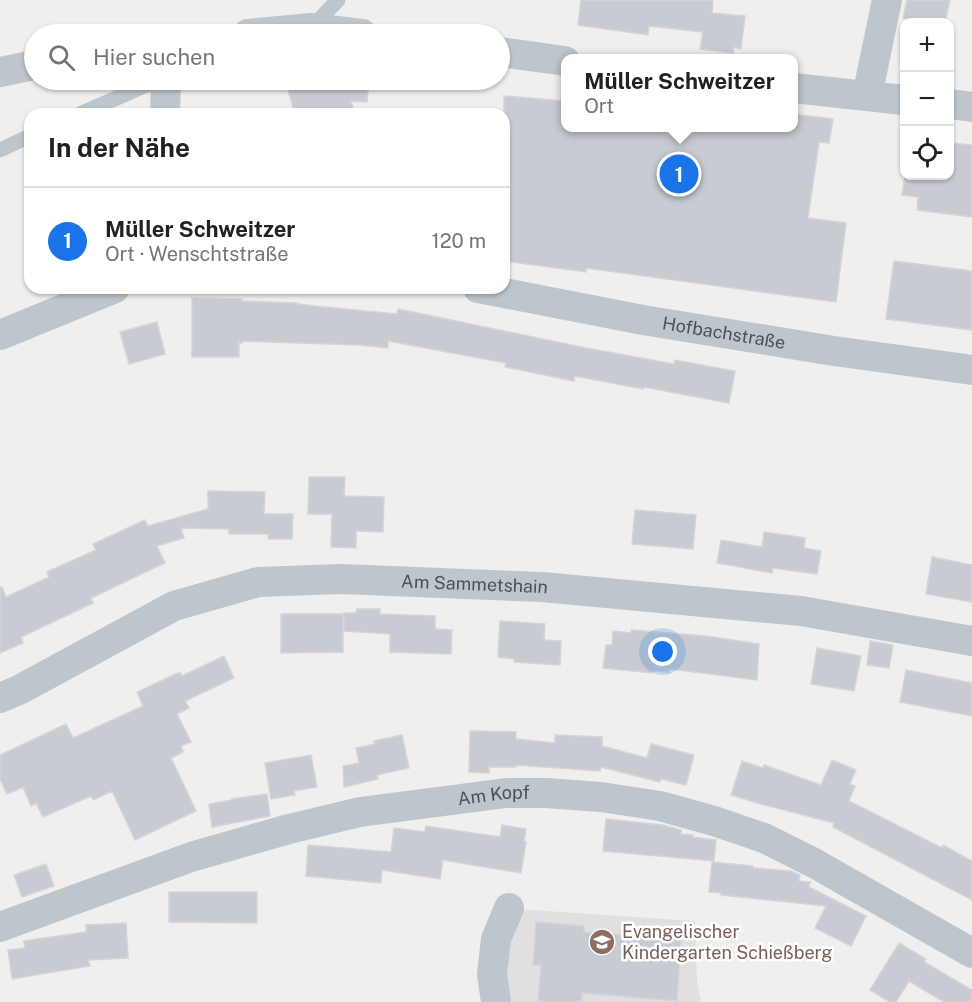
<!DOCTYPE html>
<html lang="de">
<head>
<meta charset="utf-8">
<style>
  :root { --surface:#fff; --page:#f6f6f6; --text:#202124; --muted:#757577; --line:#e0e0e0; --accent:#1a73e8 }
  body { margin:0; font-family:"Public Sans",sans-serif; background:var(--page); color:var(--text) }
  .controls { position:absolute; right:18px; top:18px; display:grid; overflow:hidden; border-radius:12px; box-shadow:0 2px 4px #0004 }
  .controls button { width:54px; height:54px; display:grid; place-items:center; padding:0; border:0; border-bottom:2px solid var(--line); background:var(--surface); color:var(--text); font:30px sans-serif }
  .you { position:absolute; left:663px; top:652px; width:21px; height:21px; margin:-15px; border:4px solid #fff; border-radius:50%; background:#1a73e8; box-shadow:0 0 0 9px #1a73e833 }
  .badge { display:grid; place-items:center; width:39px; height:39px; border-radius:50%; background:var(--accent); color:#fff; font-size:20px; font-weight:700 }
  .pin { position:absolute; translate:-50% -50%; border:3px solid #fff; box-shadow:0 2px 6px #0006 }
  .popup { position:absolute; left:561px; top:54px; width:237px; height:78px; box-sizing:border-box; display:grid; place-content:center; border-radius:12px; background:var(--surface); filter:drop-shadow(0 2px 4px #0005); font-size:20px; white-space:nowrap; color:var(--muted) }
  .popup b { font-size:22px; color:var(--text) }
  .popup::after { content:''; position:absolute; left:50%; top:100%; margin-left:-12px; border:12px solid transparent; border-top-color:var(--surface) }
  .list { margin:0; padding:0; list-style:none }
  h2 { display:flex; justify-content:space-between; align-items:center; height:78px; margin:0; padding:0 24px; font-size:26px }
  h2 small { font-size:20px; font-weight:400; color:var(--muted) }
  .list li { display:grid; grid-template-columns:39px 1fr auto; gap:18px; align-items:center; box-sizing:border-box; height:108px; padding:0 24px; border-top:2px solid var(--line) }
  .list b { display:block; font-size:22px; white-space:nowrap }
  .list p { margin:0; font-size:20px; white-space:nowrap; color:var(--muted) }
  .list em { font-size:20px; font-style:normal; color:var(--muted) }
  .icon { flex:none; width:33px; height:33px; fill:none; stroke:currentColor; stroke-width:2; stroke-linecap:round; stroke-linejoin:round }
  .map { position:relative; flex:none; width:972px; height:1002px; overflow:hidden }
  .search { position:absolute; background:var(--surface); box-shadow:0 2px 4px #0004; left:24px; top:24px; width:486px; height:66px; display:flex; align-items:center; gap:15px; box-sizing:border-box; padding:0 21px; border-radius:33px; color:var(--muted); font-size:22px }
  .panel { position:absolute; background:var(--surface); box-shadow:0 2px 4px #0004; left:24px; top:108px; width:486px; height:186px; border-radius:18px }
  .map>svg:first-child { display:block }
  .education { fill:#e2dfe0 }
  .building { fill:#c8cbd1; stroke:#d2d5d9; stroke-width:1.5 }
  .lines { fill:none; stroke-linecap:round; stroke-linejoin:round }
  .lane { stroke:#bdc6cd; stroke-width:15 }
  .street { stroke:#bdc6cd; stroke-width:30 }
  .labels { text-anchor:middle; stroke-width:5; stroke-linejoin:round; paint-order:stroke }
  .street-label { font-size:18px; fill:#47525b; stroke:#fff }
  .education-label { font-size:18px; fill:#785e54; stroke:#fff; text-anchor:start }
</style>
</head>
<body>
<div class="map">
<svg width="972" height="1002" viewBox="0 0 972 1002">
  <rect width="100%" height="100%" fill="#f1eeee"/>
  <path class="education" d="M516 909 695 921 697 982 701 1002H504V964Z"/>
  <path class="building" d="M581 0H713L712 13 745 16 741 49 734 47 733 53 700 49 703 32 649 26 648 35 578 25Z
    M907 0H950L945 22H921L903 18Z
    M285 80H369L367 102 351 101 355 114H295Z
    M504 96 565 101V128H793V114L833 119 829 143 819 142 808 218 846 223 836 302 586 268V272L504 261Z
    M950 143 972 145V217L917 210 918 197 902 195 905 176H950Z
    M894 261 972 271V330L886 319Z
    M192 298 242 299V301L298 303V304L314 306 397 314 398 309 581 347 674 364 675 360 735 371 729 403 644 387 643 389 575 376 574 381 505 367 506 363 388 341V348L359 345 242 341V343L239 342V357H192Z
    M157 322 165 354 129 364 120 332Z
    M309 477H345L344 496 384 497 383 532 356 531V548L331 547 332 514H308Z
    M208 491 265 492 264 514H293L292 539H268L269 534H229V529L181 528 184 538 157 546 165 563 91 598 93 603 21 637 23 643 0 653V587H2L6 597 49 577 47 572 96 550 93 544 145 520 148 526 208 509Z
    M635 510 696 515 693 549 632 544Z
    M764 532 805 538 804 548 821 551 817 574 773 568 772 573 717 563 721 540 762 547Z
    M932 557 972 565V602L926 594Z
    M357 609H380V614L435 616V629L452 630 451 654 390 652V634L344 631V613H356Z
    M281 614H343V652L281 653Z
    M500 621 545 624 544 640 561 641 560 665 514 662V659L498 657Z
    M631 630 706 636 759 644 757 680 670 669 669 672 652 671V673L603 668 606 645H612L613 631 631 633Z
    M870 641 893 645 889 668 867 665Z
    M817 648 861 656 854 691 811 684Z
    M224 656 234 678 185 701 189 708 177 714 191 742 181 746 183 752 171 758 196 811 135 840 112 791 93 800 91 796 43 817 36 803 31 806 23 787 7 794 0 779V755L66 724 73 738 143 706 137 692 180 672 182 676Z
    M906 670 972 683V716L900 702Z
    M470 731 516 732V739L555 743V735L602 737V746L647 758 651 744 694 755 686 785 661 779 660 782 601 767 600 771 516 765V767H489V773L469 772Z
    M402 735 409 768 377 775 378 779 344 787 343 766 359 763 356 748 375 744 374 741Z
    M311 755 317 787 294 791 295 795 271 799 265 763Z
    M832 760 856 770 850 784 855 786 849 801 942 848 943 845 972 861V900L833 827 834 823 761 804 731 795 742 761 763 768 764 765 821 785Z
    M267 794 270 816 212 827 209 804 232 800V799Z
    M606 819 662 825 681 830V834L693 835 692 837 716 840 714 861 603 851Z
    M502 825 526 829 524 841 526 842 521 873 443 860 440 879 382 870 381 883 306 876 308 845 391 852 394 828 425 832 426 826 500 837Z
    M712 862 753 866V868L791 871 800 875 799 881 810 882 809 887 866 916 851 946 815 928 826 906 721 895V893L709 892Z
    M46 864 54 886 22 897 14 875Z
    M169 892H257V923L169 922Z
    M536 922 584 926V932L681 939 677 1001 582 993V1002H538L541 965H533Z
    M126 923 128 958 88 960 90 966 12 979 8 950 25 948 24 941 86 932V925Z
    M899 943 926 959 924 962 972 990V1002H944L909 981 896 1002H890L870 990Z"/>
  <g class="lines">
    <path class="lane" d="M311 28 338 0
      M80 114 158 80
      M0 150 30 136"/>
    <g class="street">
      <path d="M248 34 311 28 362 34"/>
      <path d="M500 52 565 61"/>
      <path d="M0 72 34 65"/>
      <path d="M793 88 904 100"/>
      <path d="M867 96 887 0"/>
      <path d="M950 104 972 107"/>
      <path d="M165 114 166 80"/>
      <path id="s1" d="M478 288 643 320 834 351 972 370"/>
      <path d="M0 335 115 288"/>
      <path id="s2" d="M0 698 19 690 174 606 258 582 341 579 542 587 801 611 972 641"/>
      <path id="s3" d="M0 927 191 857 289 829 360 812 506 793H546L601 797 660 806 714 821 764 838 814 863 972 953"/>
      <path d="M496 1002 492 974 496 939 509 908"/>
    </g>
  </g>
  <defs>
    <g id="school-disc" transform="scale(1.35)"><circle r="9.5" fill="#8d6e63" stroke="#fff"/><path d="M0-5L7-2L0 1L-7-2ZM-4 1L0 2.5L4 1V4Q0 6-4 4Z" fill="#fff"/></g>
  </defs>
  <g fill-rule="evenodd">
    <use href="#school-disc" x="602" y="942"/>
  </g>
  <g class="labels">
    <g class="street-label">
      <text dy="6" stroke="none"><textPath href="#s1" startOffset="250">Hofbachstraße</textPath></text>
      <text dy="6" stroke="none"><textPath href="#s2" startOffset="501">Am Sammetshain</textPath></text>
      <text dy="6" stroke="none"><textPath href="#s3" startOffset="513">Am Kopf</textPath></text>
    </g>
    <g class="education-label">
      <text x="622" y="938">Evangelischer<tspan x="622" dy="21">Kindergarten Schießberg</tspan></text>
    </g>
  </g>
</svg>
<div class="controls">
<button>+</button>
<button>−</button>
<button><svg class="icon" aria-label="locate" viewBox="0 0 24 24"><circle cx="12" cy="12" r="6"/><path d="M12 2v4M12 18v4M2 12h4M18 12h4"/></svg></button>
</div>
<div class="you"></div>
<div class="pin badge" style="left:679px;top:174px">1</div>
<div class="popup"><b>Müller Schweitzer</b>Ort</div>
<div class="search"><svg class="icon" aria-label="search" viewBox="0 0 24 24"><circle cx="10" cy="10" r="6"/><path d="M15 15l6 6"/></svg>Hier suchen</div>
<section class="panel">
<h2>In der Nähe<small></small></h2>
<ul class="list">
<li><span class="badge">1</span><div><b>Müller Schweitzer</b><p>Ort · Wenschtstraße</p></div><em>120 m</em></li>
</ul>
</section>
</div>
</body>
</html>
